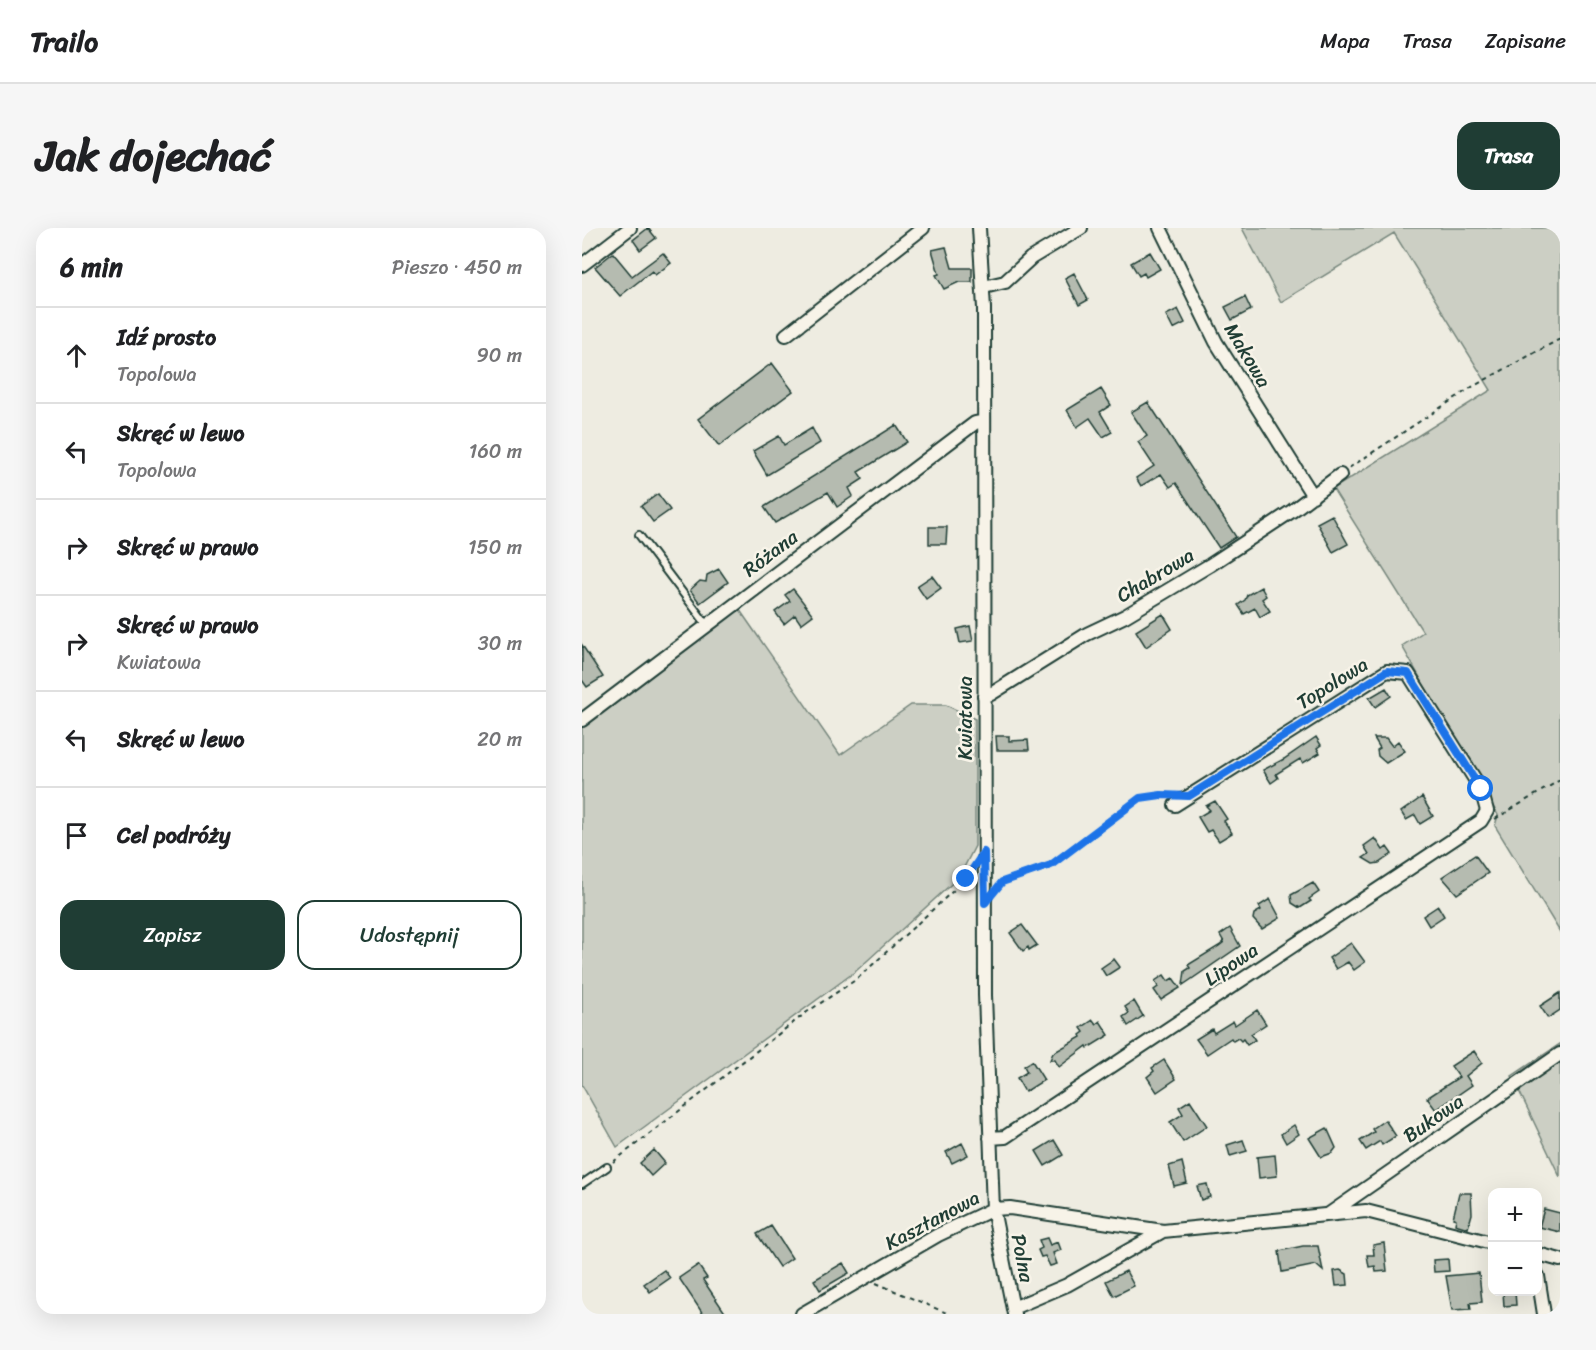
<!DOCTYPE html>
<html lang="pl">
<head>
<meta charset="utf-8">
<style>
  :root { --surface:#fff; --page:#f6f6f6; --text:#202124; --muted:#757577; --line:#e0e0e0; --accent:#1f3d34 }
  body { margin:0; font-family:Sriracha,sans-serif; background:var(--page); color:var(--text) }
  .controls { position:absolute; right:18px; bottom:18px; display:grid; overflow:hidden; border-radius:12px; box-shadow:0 6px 24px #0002 }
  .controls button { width:54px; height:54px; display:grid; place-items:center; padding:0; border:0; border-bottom:2px solid var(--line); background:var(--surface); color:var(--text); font:30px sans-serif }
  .stop { position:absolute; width:18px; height:18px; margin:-14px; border:4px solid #1a73e8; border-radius:50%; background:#fff }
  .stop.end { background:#1a73e8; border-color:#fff; box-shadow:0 2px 6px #0008 }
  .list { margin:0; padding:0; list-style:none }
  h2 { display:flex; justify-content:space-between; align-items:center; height:78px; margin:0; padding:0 24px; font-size:26px }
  h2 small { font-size:20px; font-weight:400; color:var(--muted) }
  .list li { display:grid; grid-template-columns:39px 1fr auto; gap:18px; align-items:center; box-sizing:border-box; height:96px; padding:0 24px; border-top:2px solid var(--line) }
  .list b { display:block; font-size:22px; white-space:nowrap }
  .list p { margin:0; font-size:20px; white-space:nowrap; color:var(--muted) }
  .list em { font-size:20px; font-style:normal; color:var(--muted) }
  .actions { display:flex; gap:12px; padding:18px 24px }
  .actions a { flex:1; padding:14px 0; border:2px solid var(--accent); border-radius:18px; text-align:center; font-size:21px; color:var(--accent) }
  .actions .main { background:var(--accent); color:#fff }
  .icon { flex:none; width:33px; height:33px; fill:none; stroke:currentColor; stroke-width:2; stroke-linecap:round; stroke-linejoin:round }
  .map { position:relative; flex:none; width:978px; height:1086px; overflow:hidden; border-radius:18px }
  header { display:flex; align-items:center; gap:36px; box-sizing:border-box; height:84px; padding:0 30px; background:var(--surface); border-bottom:2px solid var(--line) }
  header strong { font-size:28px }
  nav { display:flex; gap:33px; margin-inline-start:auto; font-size:21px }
  .intro { display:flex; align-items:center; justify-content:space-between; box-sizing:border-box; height:144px; padding:0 36px }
  h1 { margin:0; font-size:42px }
  .button { padding:15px 27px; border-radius:18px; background:var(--accent); color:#fff; font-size:21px; font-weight:700 }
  main { display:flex; gap:36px; padding:0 36px }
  aside { flex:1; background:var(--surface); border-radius:18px; box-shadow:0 6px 24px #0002 }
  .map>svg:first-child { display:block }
  .green { fill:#cccfc4; stroke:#76867c; stroke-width:1.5 }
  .building { fill:#b5bbb0; stroke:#1f3d34; stroke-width:1.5 }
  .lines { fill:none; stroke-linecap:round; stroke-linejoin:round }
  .lane-casing { stroke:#1f3d34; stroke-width:10 }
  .street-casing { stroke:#1f3d34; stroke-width:16 }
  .path { stroke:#1f3d34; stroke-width:2; stroke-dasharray:4.5 4.5; stroke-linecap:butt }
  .lane { stroke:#f7f3e8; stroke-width:6 }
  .street { stroke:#f7f3e8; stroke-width:12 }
  .route { stroke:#1a73e8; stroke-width:8 }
  .labels { text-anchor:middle; stroke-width:5; stroke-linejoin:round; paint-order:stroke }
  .street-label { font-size:20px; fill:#1f3d34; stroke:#f7f3e8 }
</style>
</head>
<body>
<header>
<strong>Trailo</strong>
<nav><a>Mapa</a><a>Trasa</a><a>Zapisane</a></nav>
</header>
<div class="intro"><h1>Jak dojechać</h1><a class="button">Trasa</a></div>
<main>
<aside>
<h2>6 min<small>Pieszo · 450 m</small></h2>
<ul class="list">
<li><svg class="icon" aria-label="ahead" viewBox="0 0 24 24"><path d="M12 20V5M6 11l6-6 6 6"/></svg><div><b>Idź prosto</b><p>Topolowa</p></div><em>90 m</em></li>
<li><svg class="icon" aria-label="left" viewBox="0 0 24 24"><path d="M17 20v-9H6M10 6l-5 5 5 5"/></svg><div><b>Skręć w lewo</b><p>Topolowa</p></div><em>160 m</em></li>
<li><svg class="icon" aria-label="right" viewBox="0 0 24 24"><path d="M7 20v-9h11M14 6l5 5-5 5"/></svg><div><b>Skręć w prawo</b></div><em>150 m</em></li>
<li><svg class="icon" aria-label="right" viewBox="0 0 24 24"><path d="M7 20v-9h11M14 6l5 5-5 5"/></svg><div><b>Skręć w prawo</b><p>Kwiatowa</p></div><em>30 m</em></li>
<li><svg class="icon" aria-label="left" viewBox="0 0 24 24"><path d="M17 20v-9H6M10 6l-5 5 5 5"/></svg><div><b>Skręć w lewo</b></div><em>20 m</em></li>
<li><svg class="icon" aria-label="arrive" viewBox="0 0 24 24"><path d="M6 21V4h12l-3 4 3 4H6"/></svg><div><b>Cel podróży</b></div></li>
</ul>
<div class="actions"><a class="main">Zapisz</a><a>Udostępnij</a></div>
</aside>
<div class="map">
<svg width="978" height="1086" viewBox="0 0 978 1086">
  <rect width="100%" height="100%" fill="#eeece1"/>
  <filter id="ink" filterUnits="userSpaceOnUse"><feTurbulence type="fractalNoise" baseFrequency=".0167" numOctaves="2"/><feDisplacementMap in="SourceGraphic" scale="12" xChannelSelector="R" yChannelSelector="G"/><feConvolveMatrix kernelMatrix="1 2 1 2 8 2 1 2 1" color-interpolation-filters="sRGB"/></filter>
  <g filter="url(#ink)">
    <path class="green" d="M660 0H978V704L913 598 916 587 820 418 841 404 751 261 909 162 812 5 699 74Z
      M155 378 258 527 329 477H364L393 491V618L377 649 274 743 35 919 0 857V497Z
      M978 816V949L930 848Z"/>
    <path class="building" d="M66 0 74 10 58 22 51 12Z
      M364 19 370 40H390V54H377L362 61 354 47 357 46 350 22Z
      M568 24 578 41 564 49 562 45 557 48 549 35Z
      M31 25 50 48 81 25 89 35 73 47 70 43 38 68 13 39Z
      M492 45 506 72 497 77 483 50Z
      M663 69 669 82 650 92 643 79Z
      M596 81 603 95 591 101 584 87Z
      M190 135 211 163 137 218 116 191Z
      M519 161 529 177 518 184 530 204 521 209 508 190 495 199 485 182Z
      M566 174 654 309 637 320 594 255 588 259 579 246 559 258 554 250 572 238 556 214 565 208 549 184Z
      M314 197 325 214 276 244 281 251 267 260 271 268 255 279 246 264 193 295 182 279Z
      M230 200 238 215 185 247 171 223 197 208 202 217Z
      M76 266 88 282 71 294 59 278Z
      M750 287 766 316 751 324 735 295Z
      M347 299H365L364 316H347Z
      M137 341 146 354 118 375 108 362 118 353 124 354 125 347Z
      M350 348 359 360 344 371 335 358Z
      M679 359 684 368 680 371 688 383 678 389 673 380 662 386 656 377 663 372 665 367Z
      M211 361 231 387 219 396 213 387 202 396 193 384 208 373 203 367Z
      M581 386 590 401 564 419 554 403Z
      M388 398 391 413 378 415 375 401Z
      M0 417 21 449 5 459 0 452Z
      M804 460 809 468 793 479 787 470Z
      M414 508H427V513L446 512 447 522H415Z
      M734 509 739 517 735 520 738 525 721 535 718 531 694 546 696 550 689 555 681 542 702 531Z
      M792 510H804L810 518 816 513 823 523 804 535 796 528 795 522 798 520Z
      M840 569 851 588 838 596 833 587 824 592 819 584Z
      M633 573 645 591 642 593 650 605 637 613 629 602 625 604 616 589 628 582 624 578Z
      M793 610 801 622 805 619 810 626 797 635 791 636 781 630 787 626 782 618Z
      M893 627 906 645 875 666 860 649Z
      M731 655 737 664 727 671 729 673 718 680 710 675 709 667Z
      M688 671 698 690 680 701 671 691 672 686 679 682 677 678Z
      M856 678 862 688 847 698 841 688Z
      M440 697 455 717 447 722 446 719 441 723 428 705Z
      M648 700 658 718 601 757 603 743 608 740 606 737 637 718 642 714 638 707Z
      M769 715 783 734 772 742 766 734 754 741 747 730Z
      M532 731 538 739 524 748 519 740Z
      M582 747 586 753 591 750 598 760 579 772 572 762 576 759 573 753Z
      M978 765V782L966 790 958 778Z
      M552 773 561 788 546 798 541 789 547 785 543 779Z
      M675 782 684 796 669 806 673 812 665 817 661 811 659 813 656 810 651 813 649 810 625 826 614 811 630 801 632 805 651 793 653 797Z
      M511 792 514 796 518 793 527 807 506 820 505 818 477 839 473 832H468L471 825 499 809 498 807 502 804 499 800Z
      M892 823 900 835 884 848 890 857 854 882 845 870 877 849 869 838Z
      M582 832 594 851 575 864 565 849 572 843 570 840Z
      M450 833 462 852 443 864 435 850 445 844 442 838Z
      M608 872 625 898 601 914 588 894 601 886 597 879Z
      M803 892 814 908 800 917 798 913 784 922 778 913 792 904 790 901Z
      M712 897 717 906 704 915 699 906Z
      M745 900 754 920 750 925 739 929 727 910Z
      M472 912 481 927 463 938 454 923Z
      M661 912 665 923 648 928 645 917Z
      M380 915 386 927 370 935 364 924Z
      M72 922 83 935 69 948 58 935Z
      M693 927 695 948 677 950 675 929Z
      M600 934 605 955 592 958 587 938Z
      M625 956 628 969 619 972 615 958Z
      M877 965H889L890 986 886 1000 873 996 874 991 871 990Z
      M962 981 978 985V1004L957 999Z
      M189 998 210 1030 197 1039 175 1006Z
      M465 1010 468 1017 476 1014 479 1022 471 1025 475 1036 468 1038 463 1028 459 1029 456 1022 460 1020 457 1012Z
      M802 1015 805 1043 794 1044 793 1038 787 1039 785 1027H792L791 1017Z
      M721 1018H736L741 1043 734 1037 700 1044 697 1023Z
      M866 1031 867 1043 852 1044 851 1032Z
      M261 1035 267 1045 238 1062 232 1052Z
      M116 1037 125 1050 121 1052 144 1086H121L97 1050Z
      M82 1042 88 1050 68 1064 62 1056Z
      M758 1042 765 1046 766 1057 754 1058 752 1043Z
      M544 1043 552 1058 532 1068 524 1053Z
      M897 1045 900 1074 888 1075 889 1081 870 1082 864 1048Z
      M921 1064H933L934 1077 922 1078Z"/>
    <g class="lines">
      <g class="lane-casing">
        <path id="lane" d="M57 307 125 397
          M0 956 25 939"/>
      </g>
      <g class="street-casing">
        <path id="street" d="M397 0 402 80 403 767 411 981 432 1086
          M578 0 634 114 731 268
          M0 37 48 0
          M402 59 423 54 449 30 499 0
          M204 107 341 0
          M402 468 409 466 505 406 543 388 628 337 710 283 758 247
          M0 492 393 195 402 193
          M408 910 423 909 899 593 905 583 899 561 826 445 805 443 593 577
          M747 986 978 826
          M956 1026 978 1032
          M956 1048 962 1086
          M431 1080 485 1057 581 1003
          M220 1086 356 1007 411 981 428 980 581 1003 784 983 910 1015"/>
      </g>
      <path class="path" d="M767 240 890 159 978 111
        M913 591 978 552
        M414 661 420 654 469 637 558 570 587 567
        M31 934 225 784 275 751 384 651 391 641
        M294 1055 367 1086"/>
      <use href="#lane" class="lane"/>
      <use href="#street" class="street"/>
    </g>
  </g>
  <g class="lines" filter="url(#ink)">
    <path class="route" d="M384 651 402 624 403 675 420 654 469 637 558 570 579 567 607 568 805 443 826 445 899 561"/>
  </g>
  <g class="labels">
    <g class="street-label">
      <text transform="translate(666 127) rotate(59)" y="7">Makowa</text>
      <text transform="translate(188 325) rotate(-37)" y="7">Różana</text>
      <text transform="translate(573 347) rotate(-31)" y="7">Chabrowa</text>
      <text transform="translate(750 455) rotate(-32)" y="7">Topolowa</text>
      <text transform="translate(383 490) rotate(-90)" y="7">Kwiatowa</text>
      <text transform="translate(649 736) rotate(-34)" y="7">Lipowa</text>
      <text transform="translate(851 890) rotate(-35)" y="7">Bukowa</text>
      <text transform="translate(350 992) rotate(-28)" y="7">Kasztanowa</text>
      <text transform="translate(441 1030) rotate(79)" y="7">Polna</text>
    </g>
  </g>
</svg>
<div class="controls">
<button>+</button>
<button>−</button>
</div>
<div class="stop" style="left:899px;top:561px"></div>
<div class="stop end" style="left:384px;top:651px"></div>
</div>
</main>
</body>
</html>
